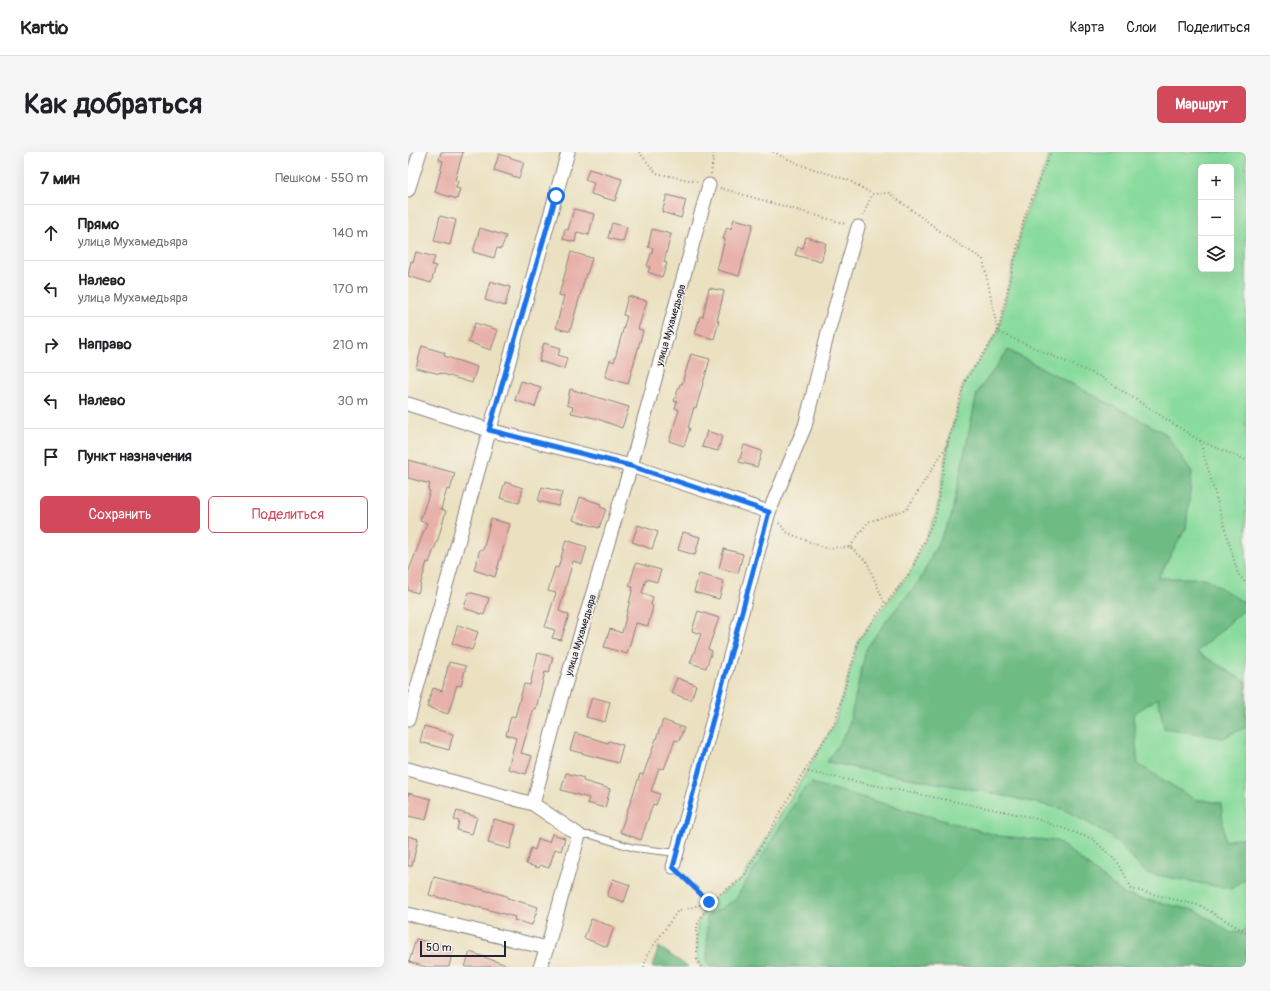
<!DOCTYPE html>
<html lang="ru">
<head>
<meta charset="utf-8">
<style>
  :root { --surface:#fff; --page:#f6f6f6; --text:#202124; --muted:#757577; --line:#e0e0e0; --accent:#d1495b }
  body { margin:0; font-family:Pangolin,sans-serif; background:var(--page); color:var(--text) }
  .controls { position:absolute; right:12px; top:12px; display:grid; overflow:hidden; border-radius:6px; box-shadow:0 4px 16px #0002 }
  .controls button { width:36px; height:36px; display:grid; place-items:center; padding:0; border:0; border-bottom:1px solid var(--line); background:var(--surface); color:var(--text); font:20px sans-serif }
  .scale { position:absolute; left:12px; bottom:10px; width:86px; box-sizing:border-box; padding-left:4px; border:2px solid #22223b; border-top:0; font-size:11px; line-height:14px; white-space:nowrap; color:#22223b; -webkit-text-stroke:3px #f7f3e8; paint-order:stroke }
  .stop { position:absolute; width:12px; height:12px; margin:-9px; border:3px solid #1a73e8; border-radius:50%; background:#fff }
  .stop.end { background:#1a73e8; border-color:#fff; box-shadow:0 1px 4px #0008 }
  .list { margin:0; padding:0; list-style:none }
  h2 { display:flex; justify-content:space-between; align-items:center; height:52px; margin:0; padding:0 16px; font-size:17px }
  h2 small { font-size:13px; font-weight:400; color:var(--muted) }
  .list li { display:grid; grid-template-columns:26px 1fr auto; gap:12px; align-items:center; box-sizing:border-box; height:56px; padding:0 16px; border-top:1px solid var(--line) }
  .list b { display:block; font-size:15px; white-space:nowrap }
  .list p { margin:0; font-size:13px; white-space:nowrap; color:var(--muted) }
  .list em { font-size:13px; font-style:normal; color:var(--muted) }
  .actions { display:flex; gap:8px; padding:12px 16px }
  .actions a { flex:1; padding:9px 0; border:1px solid var(--accent); border-radius:6px; text-align:center; font-size:14px; color:var(--accent) }
  .actions .main { background:var(--accent); color:#fff }
  .icon { flex:none; width:22px; height:22px; fill:none; stroke:currentColor; stroke-width:2; stroke-linecap:round; stroke-linejoin:round }
  .map { position:relative; flex:none; width:838px; height:815px; overflow:hidden; border-radius:6px }
  header { display:flex; align-items:center; gap:24px; box-sizing:border-box; height:56px; padding:0 20px; background:var(--surface); border-bottom:1px solid var(--line) }
  header strong { font-size:19px }
  nav { display:flex; gap:22px; margin-inline-start:auto; font-size:14px }
  .intro { display:flex; align-items:center; justify-content:space-between; box-sizing:border-box; height:96px; padding:0 24px }
  h1 { margin:0; font-size:28px }
  .button { padding:10px 18px; border-radius:6px; background:var(--accent); color:#fff; font-size:14px; font-weight:700 }
  main { display:flex; gap:24px; padding:0 24px }
  aside { flex:1; background:var(--surface); border-radius:6px; box-shadow:0 4px 16px #0002 }
  .map>svg:first-child { display:block }
  .green { fill:#89db9d; stroke:#567e6c; fill-rule:evenodd }
  .forest { fill:#6ebb84; stroke:#486e60 }
  .building { fill:#e7b0a9 }
  .lines { fill:none; stroke-linecap:round; stroke-linejoin:round }
  .lane-casing { stroke:#86827e; stroke-width:8 }
  .street-casing { stroke:#86827e; stroke-width:15 }
  .path { stroke:#86827e; stroke-width:2; stroke-dasharray:1 3; stroke-linecap:butt }
  .lane { stroke:#fff; stroke-width:6 }
  .street { stroke:#fff; stroke-width:13 }
  .route { stroke:#1a73e8; stroke-width:5 }
  .labels { text-anchor:middle; stroke-width:3; stroke-linejoin:round; paint-order:stroke }
  .street-label { font-size:10px; fill:#22223b; stroke:#f7f3e8 }
</style>
</head>
<body>
<header>
<strong>Kartio</strong>
<nav><a>Карта</a><a>Слои</a><a>Поделиться</a></nav>
</header>
<div class="intro"><h1>Как добраться</h1><a class="button">Маршрут</a></div>
<main>
<aside>
<h2>7 мин<small>Пешком · 550 m</small></h2>
<ul class="list">
<li><svg class="icon" aria-label="ahead" viewBox="0 0 24 24"><path d="M12 20V5M6 11l6-6 6 6"/></svg><div><b>Прямо</b><p>улица Мухамедьяра</p></div><em>140 m</em></li>
<li><svg class="icon" aria-label="left" viewBox="0 0 24 24"><path d="M17 20v-9H6M10 6l-5 5 5 5"/></svg><div><b>Налево</b><p>улица Мухамедьяра</p></div><em>170 m</em></li>
<li><svg class="icon" aria-label="right" viewBox="0 0 24 24"><path d="M7 20v-9h11M14 6l5 5-5 5"/></svg><div><b>Направо</b></div><em>210 m</em></li>
<li><svg class="icon" aria-label="left" viewBox="0 0 24 24"><path d="M17 20v-9H6M10 6l-5 5 5 5"/></svg><div><b>Налево</b></div><em>30 m</em></li>
<li><svg class="icon" aria-label="arrive" viewBox="0 0 24 24"><path d="M6 21V4h12l-3 4 3 4H6"/></svg><div><b>Пункт назначения</b></div></li>
</ul>
<div class="actions"><a class="main">Сохранить</a><a>Поделиться</a></div>
</aside>
<div class="map">
<svg width="838" height="815" viewBox="0 0 838 815">
  <rect width="100%" height="100%" fill="#f7f3e8"/>
  <filter id="ink" filterUnits="userSpaceOnUse"><feTurbulence type="fractalNoise" baseFrequency=".025" numOctaves="2"/><feDisplacementMap in="SourceGraphic" scale="8" xChannelSelector="R" yChannelSelector="G"/><feConvolveMatrix kernelMatrix="1 2 1 2 8 2 1 2 1" color-interpolation-filters="sRGB"/></filter>
  <filter id="wash" filterUnits="userSpaceOnUse"><feTurbulence type="fractalNoise" baseFrequency=".012" numOctaves="4" result="noise"/><feDisplacementMap in="SourceGraphic" scale="16" xChannelSelector="R" yChannelSelector="G"/><feGaussianBlur stdDeviation="0.9" result="paint"/><feColorMatrix in="noise" values="0 0 0 0 0 0 0 0 0 0 0 0 0 0 0 0 0 1.4 0 .05"/><feComposite in="paint" operator="in"/></filter>
  <g filter="url(#wash)">
    <rect width="100%" height="100%" fill="#ebe1c1"/>
    <path class="green" d="M643 0H838V815H293L289 808V773L301 750 335 726 426 573 451 487 503 419 528 363 540 291 556 231 590 180 616 66ZM793 15H823V117H793Z"/>
    <path class="forest" d="M600 198 757 281 784 320 778 376 750 426H797L838 452V456L789 500 838 530V575L815 586 756 576 750 546 725 562 730 612 786 647 813 651 817 689 838 685V726L823 737 738 721 703 684 655 657 574 639 478 622 419 610 440 577 458 497 478 469 512 428 543 365 569 241Z
      M403 631 591 684 649 689 717 743 789 759 823 781 838 778V815H303L299 809V765L327 748 392 642Z
      M251 795 280 815H244Z"/>
    <g id="blocks">
      <path class="building" d="M33 0H55L47 28 50 29 48 36 52 37 49 47 27 40 35 9 31 8Z
        M91 2 116 10 111 26 86 18Z
        M181 17 214 27 207 49 183 42 186 31 177 28Z
        M259 43 278 48 273 66 254 60Z
        M166 57 186 62 181 83 169 80 167 90 155 87 157 77 160 78Z
        M32 64 48 68 42 93 26 89Z
        M326 67 345 72 331 124 309 118 317 87H315L319 75 323 77Z
        M204 71 219 75 215 90 200 86Z
        M72 76 98 84 93 97 89 96 86 106 65 100Z
        M244 77 263 82 256 110 259 111 254 125 240 120 242 115 239 114 245 96 240 95Z
        M398 85 418 91 413 110 387 103 390 95 395 96Z
        M8 100 27 105 24 113 28 114 23 131 0 124 3 109 5 110Z
        M163 100 184 106 179 122H178L162 179H160L148 176 156 144 151 143Z
        M82 129 102 135 97 154 77 148Z
        M301 136 316 139 309 169H311L306 187 287 182 292 164 295 165Z
        M220 144 239 149 230 177 235 179 220 232 197 225 202 208 206 210 219 164 215 163Z
        M67 171 90 178 83 198 60 190Z
        M136 191 153 196 150 203 159 206 156 217 131 209Z
        M14 194 37 201 36 204 69 215 64 231 32 221V222L8 216Z
        M283 202 302 207 288 256 286 255 280 276H282L276 294 261 289 271 258 267 256 269 250 266 249 272 232H274Z
        M113 229 133 235 127 255 107 248Z
        M162 237 221 255 214 276 187 266 163 261 165 255 159 253Z
        M299 279 314 284 310 299 294 295Z
        M336 293 354 299 349 315 331 310Z
        M0 308 47 321 42 338 39 337 33 357 38 359 30 387 21 411 19 410 10 441 0 438V421L19 371 12 369 22 339 20 338 22 332 0 326Z
        M97 330 115 336 111 351 92 346Z
        M134 335 154 340 150 354 130 349Z
        M172 345 193 352 192 355 198 357 191 376 165 368Z
        M83 367 102 372 87 425 66 418 72 397 75 398Z
        M230 373 250 380 244 397 224 390Z
        M275 380 292 385 287 403 270 398Z
        M158 388 179 395 174 412 165 409 151 459 161 463 153 488 144 486 147 478 137 475 148 441 140 439 147 415 150 416Z
        M316 397 335 402 330 421 311 416Z
        M228 411 253 418 249 430 238 427 234 441 245 445 243 453 245 454 240 474 228 471 219 502 196 495 202 477 214 481 225 435 221 434Z
        M291 422 316 429 311 447 286 440Z
        M61 440 81 446 76 463 56 456Z
        M290 459 311 466 300 497 304 499 298 516 282 511 293 482 284 479Z
        M50 473 70 480 64 498 44 491Z
        M130 501 145 505 141 521 137 520 128 557 126 556 113 601 124 604 118 622 100 617 108 586 98 583 103 564 107 565 116 532 122 533Z
        M41 510 58 514 53 534 49 533 40 562 19 555 25 536 34 539Z
        M269 526 288 533 283 548 263 541Z
        M184 545 202 550 197 570 178 565Z
        M255 568 276 576 271 589 267 588 256 617 251 616 243 639 252 642 248 653 245 652 233 688 212 680 232 622 235 623Z
        M16 574 45 582 41 598 12 590Z
        M167 581 200 591 201 589 215 593 210 611 162 598Z
        M158 621 176 626 175 629 202 637 197 656 179 651 181 646 153 638Z
        M0 641 23 647 18 668 0 664Z
        M49 659 69 665 64 682 49 678 51 669 46 668Z
        M86 667 108 673 102 697 80 691Z
        M144 682 157 686 153 699 147 697 141 716 132 713 131 716 118 712 123 696 127 698 130 687 141 690Z
        M0 684 10 687 4 714H0Z
        M26 725 99 744V746L130 755 124 773 106 768 107 765 37 746 36 747 21 743Z
        M205 727 222 733 216 750 199 744Z
        M183 767 206 775 199 795 176 786Z
        M8 787 45 796 41 815H18L1 810Z
        M62 800 101 814V815H57Z"/>
    </g>
  </g>
  <g filter="url(#ink)">
    <use href="#blocks" fill-opacity="0" stroke="#86827e" stroke-width="1"/>
    <g class="lines">
      <g class="lane-casing">
        <path id="lane" d="M171 683H183L226 696 269 701"/>
      </g>
      <g class="street-casing">
        <path id="street" d="M0 38 12 0
          M0 252 81 278 223 314 361 360
          M0 568 160 0
          M0 617 125 652 171 683 139 796 132 815
          M125 652 153 547 223 314 301 33
          M265 715 361 360 397 274 420 180 450 75
          M0 762 139 796"/>
      </g>
      <path class="path" d="M231 0 248 21 290 30
        M365 0 393 13 440 28 464 42
        M303 22 306 0
        M312 36 438 72
        M455 64 464 42 481 41 544 88 575 107 590 180 693 225 792 289 830 422 838 431
        M792 289 838 308
        M371 371 380 381 417 396 442 395 459 410 477 452
        M442 395 460 370 499 357 540 292
        M396 619 623 665 685 687 711 712 724 737 793 754 832 777 838 781
        M273 723 301 750
        M236 815 239 803 269 760 301 750 335 726 396 619 426 573 451 487 503 419 528 363 540 291 556 231 590 180 616 66 643 0
        M293 815 289 808V773L301 751"/>
      <use href="#lane" class="lane"/>
      <use href="#street" class="street"/>
    </g>
  </g>
  <g class="lines" filter="url(#ink)">
    <path class="route" d="M148 44 81 278 223 314 361 360 265 715 301 750"/>
  </g>
  <g class="labels">
    <g class="street-label">
      <text transform="translate(262 173) rotate(-74)" y="4">улица Мухамедьяра</text>
      <text transform="translate(172 483) rotate(-73)" y="4">улица Мухамедьяра</text>
    </g>
  </g>
</svg>
<div class="controls">
<button>+</button>
<button>−</button>
<button><svg class="icon" aria-label="layers" viewBox="0 0 24 24"><path d="M12 4l9 5-9 5-9-5zM3 14l9 5 9-5"/></svg></button>
</div>
<div class="scale">50 m</div>
<div class="stop" style="left:148px;top:44px"></div>
<div class="stop end" style="left:301px;top:750px"></div>
</div>
</main>
</body>
</html>
